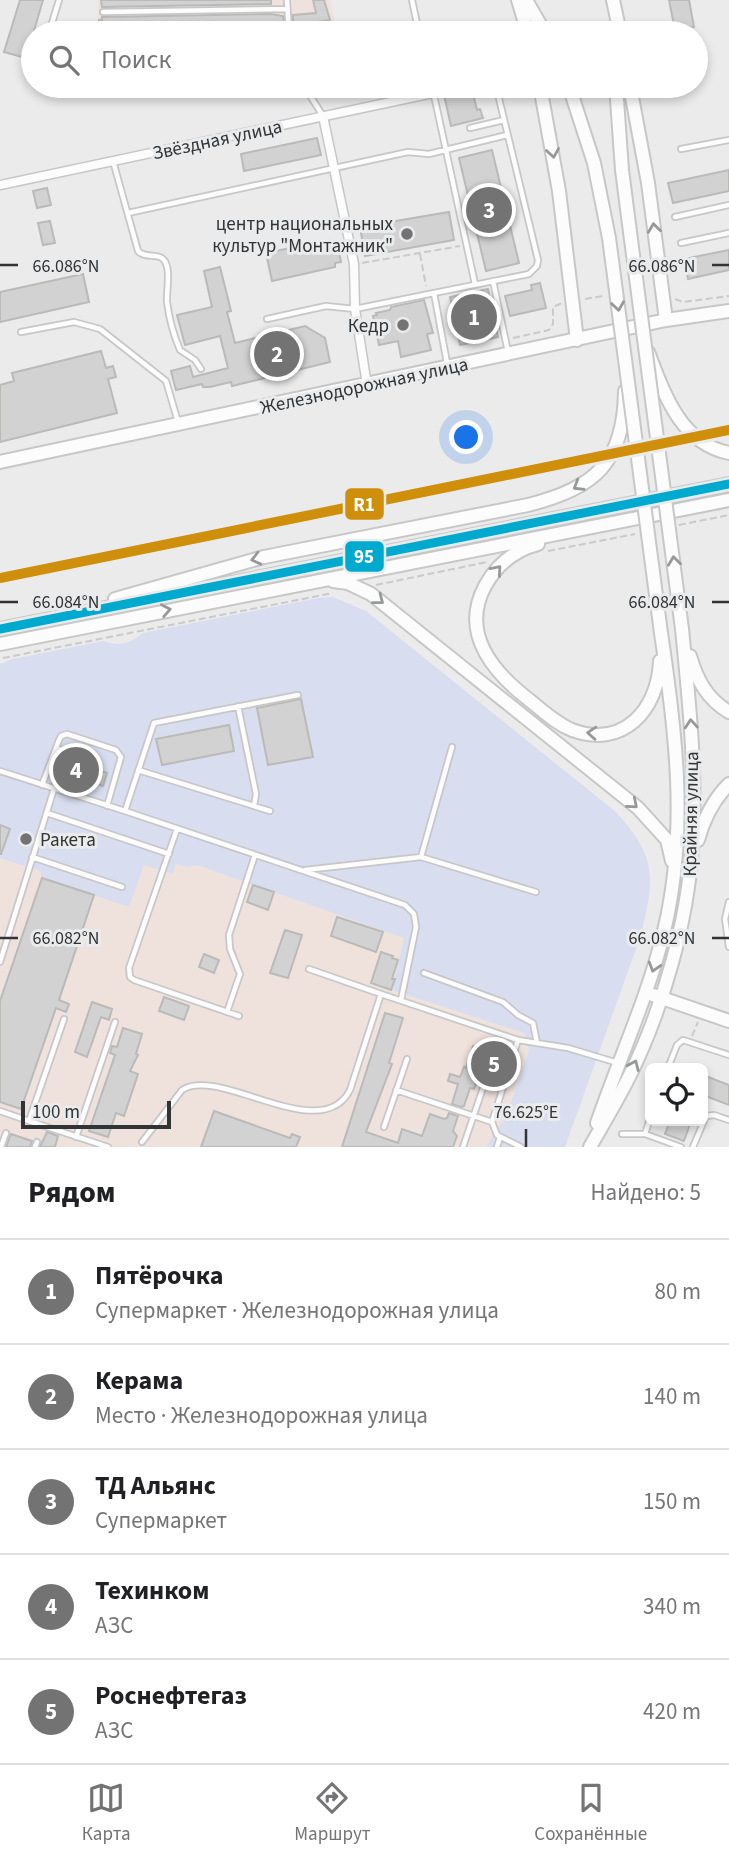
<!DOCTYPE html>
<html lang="ru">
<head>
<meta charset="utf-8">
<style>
  :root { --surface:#fff; --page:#f2f2f2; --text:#202124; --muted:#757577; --line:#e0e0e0; --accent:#737374 }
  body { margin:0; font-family:"Source Sans 3",sans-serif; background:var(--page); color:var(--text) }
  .controls { position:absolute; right:21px; bottom:21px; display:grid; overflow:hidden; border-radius:10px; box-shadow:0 4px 10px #0003 }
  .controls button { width:63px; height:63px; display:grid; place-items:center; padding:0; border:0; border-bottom:2px solid var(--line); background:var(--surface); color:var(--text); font:35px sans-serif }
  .scale { position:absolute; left:21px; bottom:18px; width:150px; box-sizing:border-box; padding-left:7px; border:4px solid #323334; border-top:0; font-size:19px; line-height:24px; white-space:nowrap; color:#323334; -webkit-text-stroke:5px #eaebed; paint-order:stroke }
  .you { position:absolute; left:467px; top:438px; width:24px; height:24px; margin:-18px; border:5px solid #fff; border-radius:50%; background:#1a73e8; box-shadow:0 0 0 10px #1a73e833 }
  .badge { display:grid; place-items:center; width:46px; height:46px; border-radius:50%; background:var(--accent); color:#fff; font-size:23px; font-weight:700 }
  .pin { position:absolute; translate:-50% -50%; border:4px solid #fff; box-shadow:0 2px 7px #0006 }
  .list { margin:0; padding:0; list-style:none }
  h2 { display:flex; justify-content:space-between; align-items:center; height:91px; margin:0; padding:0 28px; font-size:30px }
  h2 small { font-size:23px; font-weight:400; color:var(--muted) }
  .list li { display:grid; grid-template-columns:46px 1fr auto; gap:21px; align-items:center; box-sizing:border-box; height:105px; padding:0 28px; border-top:2px solid var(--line) }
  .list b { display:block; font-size:26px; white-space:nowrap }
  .list p { margin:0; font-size:23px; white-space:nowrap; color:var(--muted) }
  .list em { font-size:23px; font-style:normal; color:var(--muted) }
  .icon { flex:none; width:38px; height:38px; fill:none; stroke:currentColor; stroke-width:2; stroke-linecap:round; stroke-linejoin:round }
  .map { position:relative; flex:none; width:729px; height:1147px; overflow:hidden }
  .search { position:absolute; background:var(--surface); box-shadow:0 4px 10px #0003; left:21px; right:21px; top:21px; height:77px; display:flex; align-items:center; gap:18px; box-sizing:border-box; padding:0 24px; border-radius:38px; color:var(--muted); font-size:26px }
  .sheet { height:616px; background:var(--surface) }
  nav { display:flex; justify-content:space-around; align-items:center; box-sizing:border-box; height:98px; border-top:2px solid var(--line); background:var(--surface); font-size:19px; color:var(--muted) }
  nav a { display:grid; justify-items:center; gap:4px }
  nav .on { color:var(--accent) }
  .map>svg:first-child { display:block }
  .industrial { fill:#efe2dd }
  .green { fill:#d8def0 }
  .building { fill:#d3d2d3; stroke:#babab9; stroke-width:2 }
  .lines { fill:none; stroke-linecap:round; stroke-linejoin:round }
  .lane-casing { stroke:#c7c7c8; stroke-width:8 }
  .street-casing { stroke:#c7c7c8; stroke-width:11 }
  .secondary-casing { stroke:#c7c7c8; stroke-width:16 }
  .path { stroke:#c9caca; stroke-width:2; stroke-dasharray:7 3.5; stroke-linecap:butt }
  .lane { stroke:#fcfcfc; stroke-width:4.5 }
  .street { stroke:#fcfcfc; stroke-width:8 }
  .secondary { stroke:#fcfcfc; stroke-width:12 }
  .secondary-bridge-casing { stroke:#c7c7c8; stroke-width:16; stroke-linecap:butt }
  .secondary-bridge { stroke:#fcfcfc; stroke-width:12 }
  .bus-1-casing { stroke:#eaebed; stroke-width:14 }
  .bus-1 { stroke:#00a9ce; stroke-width:9 }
  .rail-1-casing { stroke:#eaebed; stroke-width:16 }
  .rail-1 { stroke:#d08f0a; stroke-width:10 }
  .oneway { stroke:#979898 }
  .ticks { fill:none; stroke:#323334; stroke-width:2.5 }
  .poi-dot { fill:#737374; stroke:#eaebed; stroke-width:2.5 }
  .labels { text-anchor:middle; stroke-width:6; stroke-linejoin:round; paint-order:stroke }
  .street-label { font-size:19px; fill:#323334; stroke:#eaebed }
  .poi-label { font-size:19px; fill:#323334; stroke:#eaebed; text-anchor:end }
  .ticks-label { font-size:18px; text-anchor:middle; fill:#323334; stroke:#eaebed; stroke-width:6; stroke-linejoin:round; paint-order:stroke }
  .line-badge { stroke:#eaebed; stroke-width:2.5 }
  .badge-label { font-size:19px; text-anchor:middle; font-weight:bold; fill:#fff }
</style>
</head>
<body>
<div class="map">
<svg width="729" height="1147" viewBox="0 0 729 1147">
  <rect width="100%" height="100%" fill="#ebebec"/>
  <path class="industrial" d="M98 0H330L335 22 278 33H98Z
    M0 717 617 821 505 1147H0Z"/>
  <path class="green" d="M333 597 366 611 616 812C657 857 655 878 641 935L565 1147H486L507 1115 529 1050 524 1033 392 990 404 938 197 865 187 867 176 864 173 874 144 865 129 907 42 878 40 871 0 858V664L13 659 103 641C120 647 129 644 143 633L318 598Z"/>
  <path class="building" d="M20 0H43L26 58 4 52Z
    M101 0H271V4L102 7Z
    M313 0H324L330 20 293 26V15L316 13Z
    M669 0H689L694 27 675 30Z
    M271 14 283 16 284 26 237 27V33H100L99 20H102V17Z
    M442 86H471L477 110 480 109 483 118 451 126Z
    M317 138 321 155 244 171 241 154Z
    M492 150 519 263 486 271 459 158Z
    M729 170V191L673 203 668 183Z
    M47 188 51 205 37 208 33 191Z
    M449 212 454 240 365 256 360 227Z
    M50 221 55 243 43 245 38 223Z
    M329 240 330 244 337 242 341 262 335 263V267L272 281 266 253Z
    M729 250V270L688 279 684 259Z
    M220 267 231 311 227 312 235 343 305 326 325 338 330 362 232 386 231 382 210 387H203L202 384 176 390 171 371 190 366 193 377 228 368 220 336 185 345 177 315 212 307 204 271Z
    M83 274 89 302 0 322V292Z
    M540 283 546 308 510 316 505 296 532 290 531 285Z
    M488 289 498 337 460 345 450 297Z
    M424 300 433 333 427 334 431 350 401 357 398 341 379 345 373 316 377 315 376 313 390 310 391 307Z
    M101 351 106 368 113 366 116 377 108 379 117 413 0 442V385L14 381 12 373Z
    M301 699 313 757 268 765 257 708Z
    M229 725 234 751 162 765 156 739Z
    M88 767 107 773 103 786 84 780Z
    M0 825 10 829 1 854H0Z
    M42 878 94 895 59 1000 69 1004 66 1012 56 1008 21 1109 0 1102V1001Z
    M253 885 274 892 268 910 247 902Z
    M337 917 383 932 376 952 331 936Z
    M285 930 302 935 288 978 270 973Z
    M381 952 393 956 392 958 398 960 392 979H395L391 990 371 983Z
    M204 954 219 960 214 973 199 967Z
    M164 997 189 1006 184 1020 159 1011Z
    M92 1002 112 1009 109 1020 101 1017 87 1057 75 1052Z
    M385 1013 403 1018 389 1063 392 1064 366 1132 398 1143 402 1129 422 1136 430 1114 444 1119 447 1118 449 1113 458 1116 453 1131 457 1136 453 1147H342Z
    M123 1028 142 1034 136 1054 138 1055 130 1071 138 1074 124 1116 116 1113 108 1137 89 1131 115 1055 110 1053 112 1046 117 1047Z
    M473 1046 492 1052 493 1049 503 1052 496 1075 480 1071 474 1089 470 1088 464 1106 461 1107 452 1104 458 1084 448 1081 450 1074 460 1077 464 1067 466 1068Z
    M703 1075 729 1085V1105L703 1095Z
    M214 1111 290 1138 292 1134 300 1137 296 1147H201Z
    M670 1121H691L684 1141 665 1134Z
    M47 1132 58 1136 55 1147H40Z
    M11 1134 32 1141 30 1147H6Z"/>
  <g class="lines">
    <g class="lane-casing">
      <path id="lane" d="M287 0 289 33
        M412 0 419 33
        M103 12 287 9
        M49 33 59 0
        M304 86 323 116
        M432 86 475 284
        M470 128 504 120
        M681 149 729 140
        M113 161 138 251C145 259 157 253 163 259 172 267 166 292 167 302 169 318 174 336 180 350L195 360 201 369
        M128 213 408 152 429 154 507 135
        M675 217 729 205
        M681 243 729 233
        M493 281 508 352
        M434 293 529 274 537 266 538 260 496 86
        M267 319 326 306 355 309 434 293 447 363
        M21 332 74 322 100 329 166 381 178 422
        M238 706 256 794 254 806
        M56 748 85 759 74 795
        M138 770 270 811
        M0 771 125 811 154 723 298 695
        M42 785 59 740 61 736 67 734 116 750 121 757 107 806
        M61 791 73 754
        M125 811 405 905 414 914 416 927 401 1000
        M47 813 169 854
        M177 829 129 968 130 977 134 980 239 1016
        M32 857 122 887
        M421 857 452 747
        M305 870 421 857 536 892
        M729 902 725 919 729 947
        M0 962 54 789
        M309 969 381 994
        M424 973 503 1002 518 1015 533 1023 537 1043
        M227 1012 240 974 230 949 229 935 255 855
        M668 1068 677 1045 683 1040 729 1055
        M396 1090 492 1122
        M0 1111 29 1121 64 1019
        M29 1121 108 1147
        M384 1127 407 1059
        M622 1134H645L650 1119
        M645 1134 681 1147
        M76 1137 115 1022
        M142 1142 182 1090C219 1065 321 1147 350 1090L381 994 518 1040
        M1 1147 6 1133
        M35 1147 37 1142
        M463 1147 485 1082 489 1079 504 1082
        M497 1147 500 1137
        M521 1147 497 1135 492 1122 518 1040 568 1048 618 1063
        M693 1147 706 1116 714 1115 729 1120"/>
    </g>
    <g class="street-casing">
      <path id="street" d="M323 116 354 264 355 309 367 385
        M0 185 433 93"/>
    </g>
    <g class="secondary-casing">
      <path id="secondary" d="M518 0 528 33
        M526 0 545 33
        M613 0 620 33
        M540 86 559 191 577 340
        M569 86 594 163 609 238
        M616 86 622 170 630 232
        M630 86 648 183 666 320
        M648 352C664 393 680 443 729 453
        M0 462 666 320 729 311
        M538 544C515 550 497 564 485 586 460 633 492 671 528 699 542 710 555 723 572 730 623 749 658 710 660 661
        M333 581 348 583 371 594 638 808 667 840 672 861
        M115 599 264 557 528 505C595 488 624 463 625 391
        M0 629 729 484
        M0 644 729 500
        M690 656C697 680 707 699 729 712
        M698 840C704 818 713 800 729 784
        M653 995 729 1021
        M597 1123C619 1059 648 997 664 931 688 832 676 732 661 633
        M590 1147C603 1124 617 1101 629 1077 662 1011 688 921 692 847 697 774 689 701 682 629"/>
    </g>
    <path class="path" d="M420 254 426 286
      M362 263 460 246
      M585 299 603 296
      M675 299 683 302 729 296
      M513 338 549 330 553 324V307L562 303
      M679 525 729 515
      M548 551 635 534
      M376 585 487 562
      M3 658 333 593
      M692 1036 698 1022"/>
    <use href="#lane" class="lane"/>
    <use href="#street" class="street"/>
    <use href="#secondary" class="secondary"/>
    <g class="secondary-bridge-casing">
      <path id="secondary-bridge" d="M630 232 682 629
        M609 238 661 633"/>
    </g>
    <use href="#secondary-bridge" class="secondary-bridge"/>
    <g class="bus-1-casing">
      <path id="bus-1" d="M0 629 729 484"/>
    </g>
    <use href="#bus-1" class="bus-1"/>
    <g class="rail-1-casing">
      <path id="rail-1" d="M0 578 729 430"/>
    </g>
    <use href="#rail-1" class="rail-1"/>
  </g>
  <defs><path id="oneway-chevron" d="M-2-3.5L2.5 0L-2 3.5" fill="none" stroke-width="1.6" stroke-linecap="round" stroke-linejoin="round" transform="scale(1.75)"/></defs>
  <g class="oneway">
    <use href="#oneway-chevron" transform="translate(553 153) rotate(81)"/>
    <use href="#oneway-chevron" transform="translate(654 228) rotate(-97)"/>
    <use href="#oneway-chevron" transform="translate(618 306) rotate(82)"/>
    <use href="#oneway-chevron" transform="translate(578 486) rotate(149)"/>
    <use href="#oneway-chevron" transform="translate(256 559) rotate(166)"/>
    <use href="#oneway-chevron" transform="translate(674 561) rotate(-97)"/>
    <use href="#oneway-chevron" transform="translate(497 570) rotate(-49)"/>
    <use href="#oneway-chevron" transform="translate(379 600) rotate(38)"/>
    <use href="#oneway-chevron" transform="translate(166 610) rotate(-11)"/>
    <use href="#oneway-chevron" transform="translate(691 724) rotate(-94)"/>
    <use href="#oneway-chevron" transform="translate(592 733) rotate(-176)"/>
    <use href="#oneway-chevron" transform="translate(633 804) rotate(40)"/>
    <use href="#oneway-chevron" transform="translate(654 967) rotate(107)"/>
    <use href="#oneway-chevron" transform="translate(634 1065) rotate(-66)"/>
  </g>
  <path class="ticks" d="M0 265H18M712 265H729M0 602H18M712 602H729M0 938H18M712 938H729M526 1129V1147"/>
  <g class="poi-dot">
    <circle cx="407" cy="234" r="7"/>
    <circle cx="403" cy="325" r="7"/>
    <circle cx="26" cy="839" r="7"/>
  </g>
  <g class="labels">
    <g class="street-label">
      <text transform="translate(217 139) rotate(-12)" y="7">Звёздная улица</text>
      <text transform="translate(364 385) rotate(-12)" y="7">Железнодорожная улица</text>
      <text transform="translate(690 814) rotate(-89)" y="7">Крайняя улица</text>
    </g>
    <g class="poi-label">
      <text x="393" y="230">центр национальных<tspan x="393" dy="22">культур "Монтажник"</tspan></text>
      <text x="389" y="332">Кедр</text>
      <text x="40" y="846" text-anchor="start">Ракета</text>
    </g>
  </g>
  <g class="ticks-label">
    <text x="66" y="272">66.086°N</text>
    <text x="662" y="272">66.086°N</text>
    <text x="66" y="608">66.084°N</text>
    <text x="662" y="608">66.084°N</text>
    <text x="66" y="944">66.082°N</text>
    <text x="662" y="944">66.082°N</text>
    <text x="526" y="1118">76.625°E</text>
  </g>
  <g class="line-badge">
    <rect x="344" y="487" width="41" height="34" rx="7" fill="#d08f0a"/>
    <rect x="344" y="540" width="41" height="33" rx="7" fill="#00a9ce"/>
  </g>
  <g class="badge-label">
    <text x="364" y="511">R1</text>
    <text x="364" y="563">95</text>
  </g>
</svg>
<div class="controls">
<button><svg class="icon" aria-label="locate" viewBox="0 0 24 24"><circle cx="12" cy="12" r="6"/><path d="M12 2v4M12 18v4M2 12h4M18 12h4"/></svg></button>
</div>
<div class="scale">100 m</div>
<div class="you"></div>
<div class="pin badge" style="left:474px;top:317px">1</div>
<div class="pin badge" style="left:277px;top:354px">2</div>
<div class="pin badge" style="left:489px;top:210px">3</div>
<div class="pin badge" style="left:76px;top:770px">4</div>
<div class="pin badge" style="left:494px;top:1064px">5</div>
<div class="search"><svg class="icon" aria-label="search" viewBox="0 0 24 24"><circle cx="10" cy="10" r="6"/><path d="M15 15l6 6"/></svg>Поиск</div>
</div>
<section class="sheet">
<h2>Рядом<small>Найдено: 5</small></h2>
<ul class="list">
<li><span class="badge">1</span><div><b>Пятёрочка</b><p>Супермаркет · Железнодорожная улица</p></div><em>80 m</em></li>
<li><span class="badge">2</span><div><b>Керама</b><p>Место · Железнодорожная улица</p></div><em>140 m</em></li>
<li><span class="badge">3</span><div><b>ТД Альянс</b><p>Супермаркет</p></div><em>150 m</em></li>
<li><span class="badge">4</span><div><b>Техинком</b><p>АЗС</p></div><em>340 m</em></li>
<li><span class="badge">5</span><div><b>Роснефтегаз</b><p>АЗС</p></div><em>420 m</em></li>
</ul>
</section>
<nav>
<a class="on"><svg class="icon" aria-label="map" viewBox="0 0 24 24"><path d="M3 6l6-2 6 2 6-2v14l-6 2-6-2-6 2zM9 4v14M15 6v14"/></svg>Карта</a>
<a><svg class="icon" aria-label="directions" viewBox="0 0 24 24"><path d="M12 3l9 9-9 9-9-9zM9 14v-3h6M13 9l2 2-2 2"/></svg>Маршрут</a>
<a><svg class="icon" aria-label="saved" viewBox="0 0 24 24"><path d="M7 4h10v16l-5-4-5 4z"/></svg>Сохранённые</a>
</nav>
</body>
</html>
